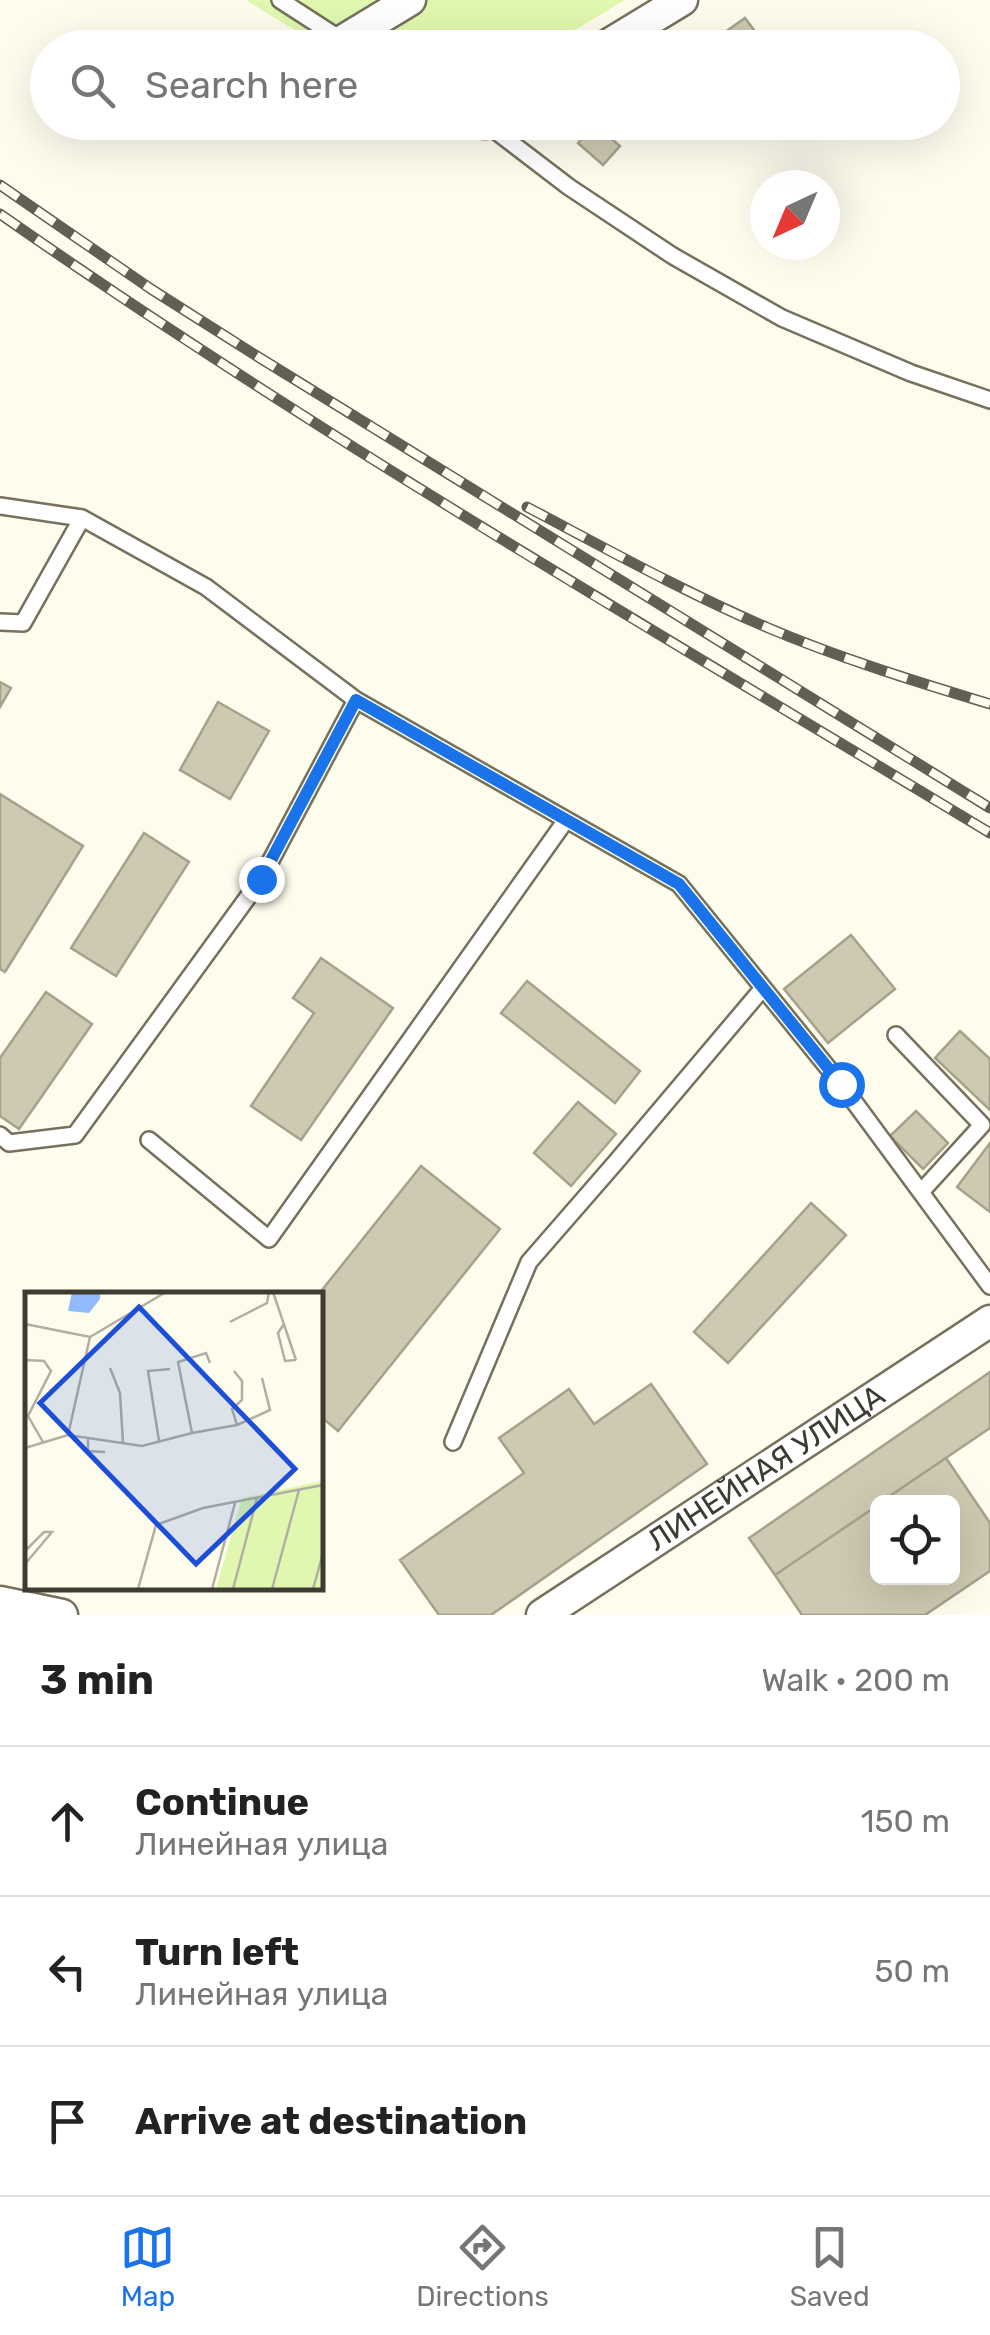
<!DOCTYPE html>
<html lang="en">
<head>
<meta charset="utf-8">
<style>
  :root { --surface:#fff; --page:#f6f6f6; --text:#222; --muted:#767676; --line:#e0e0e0; --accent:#1a73e8 }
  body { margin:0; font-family:Rubik,sans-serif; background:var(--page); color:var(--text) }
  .controls { position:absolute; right:30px; bottom:30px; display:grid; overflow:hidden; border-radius:15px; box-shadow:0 10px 40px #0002 }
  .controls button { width:90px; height:90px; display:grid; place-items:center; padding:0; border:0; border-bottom:2px solid var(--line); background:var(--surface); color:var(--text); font:50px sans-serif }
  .compass { position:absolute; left:750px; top:170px; width:90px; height:90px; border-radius:50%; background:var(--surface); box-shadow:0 10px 40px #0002; rotate:224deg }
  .stop { position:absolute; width:30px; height:30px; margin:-22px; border:8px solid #1a73e8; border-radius:50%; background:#fff }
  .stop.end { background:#1a73e8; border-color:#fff; box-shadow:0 2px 10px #0008 }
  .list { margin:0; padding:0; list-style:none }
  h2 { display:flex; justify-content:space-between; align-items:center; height:130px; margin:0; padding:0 40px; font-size:42px }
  h2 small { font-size:32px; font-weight:400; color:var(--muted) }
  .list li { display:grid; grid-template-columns:65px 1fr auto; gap:30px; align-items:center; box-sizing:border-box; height:150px; padding:0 40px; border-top:2px solid var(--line) }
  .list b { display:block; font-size:38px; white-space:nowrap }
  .list p { margin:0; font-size:32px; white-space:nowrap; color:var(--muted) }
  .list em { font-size:32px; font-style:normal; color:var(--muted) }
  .icon { flex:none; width:55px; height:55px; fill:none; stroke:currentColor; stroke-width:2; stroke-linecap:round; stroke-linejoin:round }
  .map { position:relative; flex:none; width:990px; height:1615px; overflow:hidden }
  .search { position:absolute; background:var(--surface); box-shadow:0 10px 40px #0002; left:30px; right:30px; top:30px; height:110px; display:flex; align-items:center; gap:25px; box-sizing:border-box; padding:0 35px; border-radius:55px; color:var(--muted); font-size:38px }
  .sheet { height:580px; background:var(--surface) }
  nav { display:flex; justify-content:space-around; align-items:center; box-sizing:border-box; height:140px; border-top:2px solid var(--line); background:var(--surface); font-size:28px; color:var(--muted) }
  nav a { display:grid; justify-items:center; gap:5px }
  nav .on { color:var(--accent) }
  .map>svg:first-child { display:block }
  .green { fill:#dff7ae }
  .building { fill:#cdc9b2; stroke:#a5a18a; stroke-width:2.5 }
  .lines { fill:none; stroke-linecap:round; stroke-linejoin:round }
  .service-casing { stroke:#75715c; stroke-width:20 }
  .minor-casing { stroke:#75715c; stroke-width:35 }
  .service { stroke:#fff; stroke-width:15 }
  .minor { stroke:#fff; stroke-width:30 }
  .rail-casing { stroke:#615f54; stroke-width:11 }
  .rail { stroke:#fefced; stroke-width:8; stroke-dasharray:22; stroke-linecap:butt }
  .route { stroke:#1a73e8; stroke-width:12 }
  .labels { text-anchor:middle; stroke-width:8; stroke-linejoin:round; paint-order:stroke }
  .street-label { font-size:30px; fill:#3e3c32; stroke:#fefced }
  .inset-road { fill:none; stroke:#b1afa2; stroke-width:2.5 }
  .view { fill:#1d4ed8; fill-opacity:0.15; stroke:#1d4ed8; stroke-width:5 }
  .inset-edge { fill:none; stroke:#3e3c32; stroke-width:5 }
</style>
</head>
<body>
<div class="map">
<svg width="990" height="1615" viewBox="0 0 990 1615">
  <rect width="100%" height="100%" fill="#fefced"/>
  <path class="green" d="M246 0H625L545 48 322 47Z"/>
  <path class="building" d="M745 18 763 42 755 48H711L708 44Z
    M594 124 620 146 603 165 578 143Z
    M0 682 11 688 0 707Z
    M218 702 269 731 230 799 180 770Z
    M0 794 83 846 5 972 0 969Z
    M144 833 189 862 116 976 71 948Z
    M851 935 895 989 828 1043 784 989Z
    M321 958 393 1008 301 1140 251 1106 314 1013 293 998Z
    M527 981 640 1071 615 1103 501 1013Z
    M46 992 92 1024 19 1129 0 1116V1058Z
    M960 1031 990 1059V1110L935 1058Z
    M578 1102 616 1134 571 1186 534 1153Z
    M916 1111 948 1143 923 1169 890 1136Z
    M990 1143V1212L957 1187Z
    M421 1166 500 1229 338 1431 320 1416V1295H318Z
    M811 1203 846 1235 728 1363 694 1332Z
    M990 1372V1428L881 1502H878V1505L775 1575 749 1538Z
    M651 1384 707 1464 491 1615H439L400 1560 524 1473 499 1438 569 1389 594 1424Z
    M946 1458 990 1523V1571L925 1615H802L775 1575 878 1505V1578H952V1502H881Z"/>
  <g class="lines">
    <g class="service-casing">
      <path id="service" d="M280 0 348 44
        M484 122 569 187 673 256 782 318 911 373 990 400
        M0 506 82 518
        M0 622 23 623 82 518 206 587 356 700
        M896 1035 982 1125 921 1192
        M0 1135 9 1143 75 1135 261 879 356 700 679 884 841 1084 990 1286
        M149 1140 269 1239 566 820
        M453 1442 529 1262 616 1162 763 988"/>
    </g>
    <g class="minor-casing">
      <g id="minor">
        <path d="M344 40 410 0"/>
        <path d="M603 48 682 0"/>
        <path d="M485 123V122"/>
        <path d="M0 1602 62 1615"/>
        <path id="s1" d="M542 1615 990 1321"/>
      </g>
    </g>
    <use href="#service" class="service"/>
    <use href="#minor" class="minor"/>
    <g class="rail-casing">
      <path id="rail" d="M0 185 151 289 260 358 990 808
        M0 214C319 437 657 632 990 833
        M527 507C605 548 684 592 766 627 839 658 914 681 990 704"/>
    </g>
    <use href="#rail" class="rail"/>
  </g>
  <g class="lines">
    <path class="route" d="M261 879 356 700 679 884 841 1084"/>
  </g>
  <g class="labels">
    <g class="street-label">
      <text dy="10" stroke="none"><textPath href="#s1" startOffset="268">ЛИНЕЙНАЯ УЛИЦА</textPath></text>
    </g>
  </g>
  <g transform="translate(25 1292)">
    <rect width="298" height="298" fill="#fefced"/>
    <path d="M297 189V297H191L217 206Z" fill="#dff7ae"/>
    <path d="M47 0H75V7L64 21 43 19Z" fill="#90bafb"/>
    <path class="inset-road" d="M248 0 271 68M205 30 242 11 244 0M0 32 65 45 141 0M259 32 253 41 260 69 271 68M0 68 19 69 26 79 3 124 18 150M85 76 95 101 98 151M212 133 245 118 237 86M167 141 212 133 207 117 217 108V89L209 79M43 143 65 45M63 146V159L80 160M134 149 123 79 145 77M0 156 43 143 117 154 167 141 153 70 181 61 185 71M0 259 19 240H27L0 272M113 297 131 233 178 216 298 193M187 297 210 211M208 297 232 206M247 297 274 198M288 297 298 261"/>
    <path class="view" d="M114 15 270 177 171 272 15 111Z"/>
    <rect width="298" height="298" class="inset-edge"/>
  </g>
</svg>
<div class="controls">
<button><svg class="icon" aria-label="locate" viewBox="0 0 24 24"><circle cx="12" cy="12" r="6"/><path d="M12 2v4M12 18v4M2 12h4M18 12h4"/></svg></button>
</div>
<svg class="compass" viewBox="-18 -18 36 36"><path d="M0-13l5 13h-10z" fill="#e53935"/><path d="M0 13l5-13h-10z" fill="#767676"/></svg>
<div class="stop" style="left:841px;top:1084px"></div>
<div class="stop end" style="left:261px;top:879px"></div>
<div class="search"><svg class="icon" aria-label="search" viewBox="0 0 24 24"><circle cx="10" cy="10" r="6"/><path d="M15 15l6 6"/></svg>Search here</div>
</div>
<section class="sheet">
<h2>3 min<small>Walk · 200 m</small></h2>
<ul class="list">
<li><svg class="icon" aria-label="ahead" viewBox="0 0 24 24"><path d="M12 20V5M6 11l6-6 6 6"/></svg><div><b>Continue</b><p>Линейная улица</p></div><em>150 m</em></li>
<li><svg class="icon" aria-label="left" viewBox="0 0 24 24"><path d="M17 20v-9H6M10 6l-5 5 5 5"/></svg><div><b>Turn left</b><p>Линейная улица</p></div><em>50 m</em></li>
<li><svg class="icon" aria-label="arrive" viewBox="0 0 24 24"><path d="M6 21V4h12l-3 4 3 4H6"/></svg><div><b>Arrive at destination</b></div></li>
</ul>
</section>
<nav>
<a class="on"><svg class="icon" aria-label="map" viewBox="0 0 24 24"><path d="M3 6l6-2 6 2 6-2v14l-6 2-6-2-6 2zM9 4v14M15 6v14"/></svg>Map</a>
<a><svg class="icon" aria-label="directions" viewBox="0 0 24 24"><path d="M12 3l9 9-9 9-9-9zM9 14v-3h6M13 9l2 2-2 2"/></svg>Directions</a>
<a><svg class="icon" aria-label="saved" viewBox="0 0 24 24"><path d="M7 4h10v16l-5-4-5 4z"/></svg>Saved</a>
</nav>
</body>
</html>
